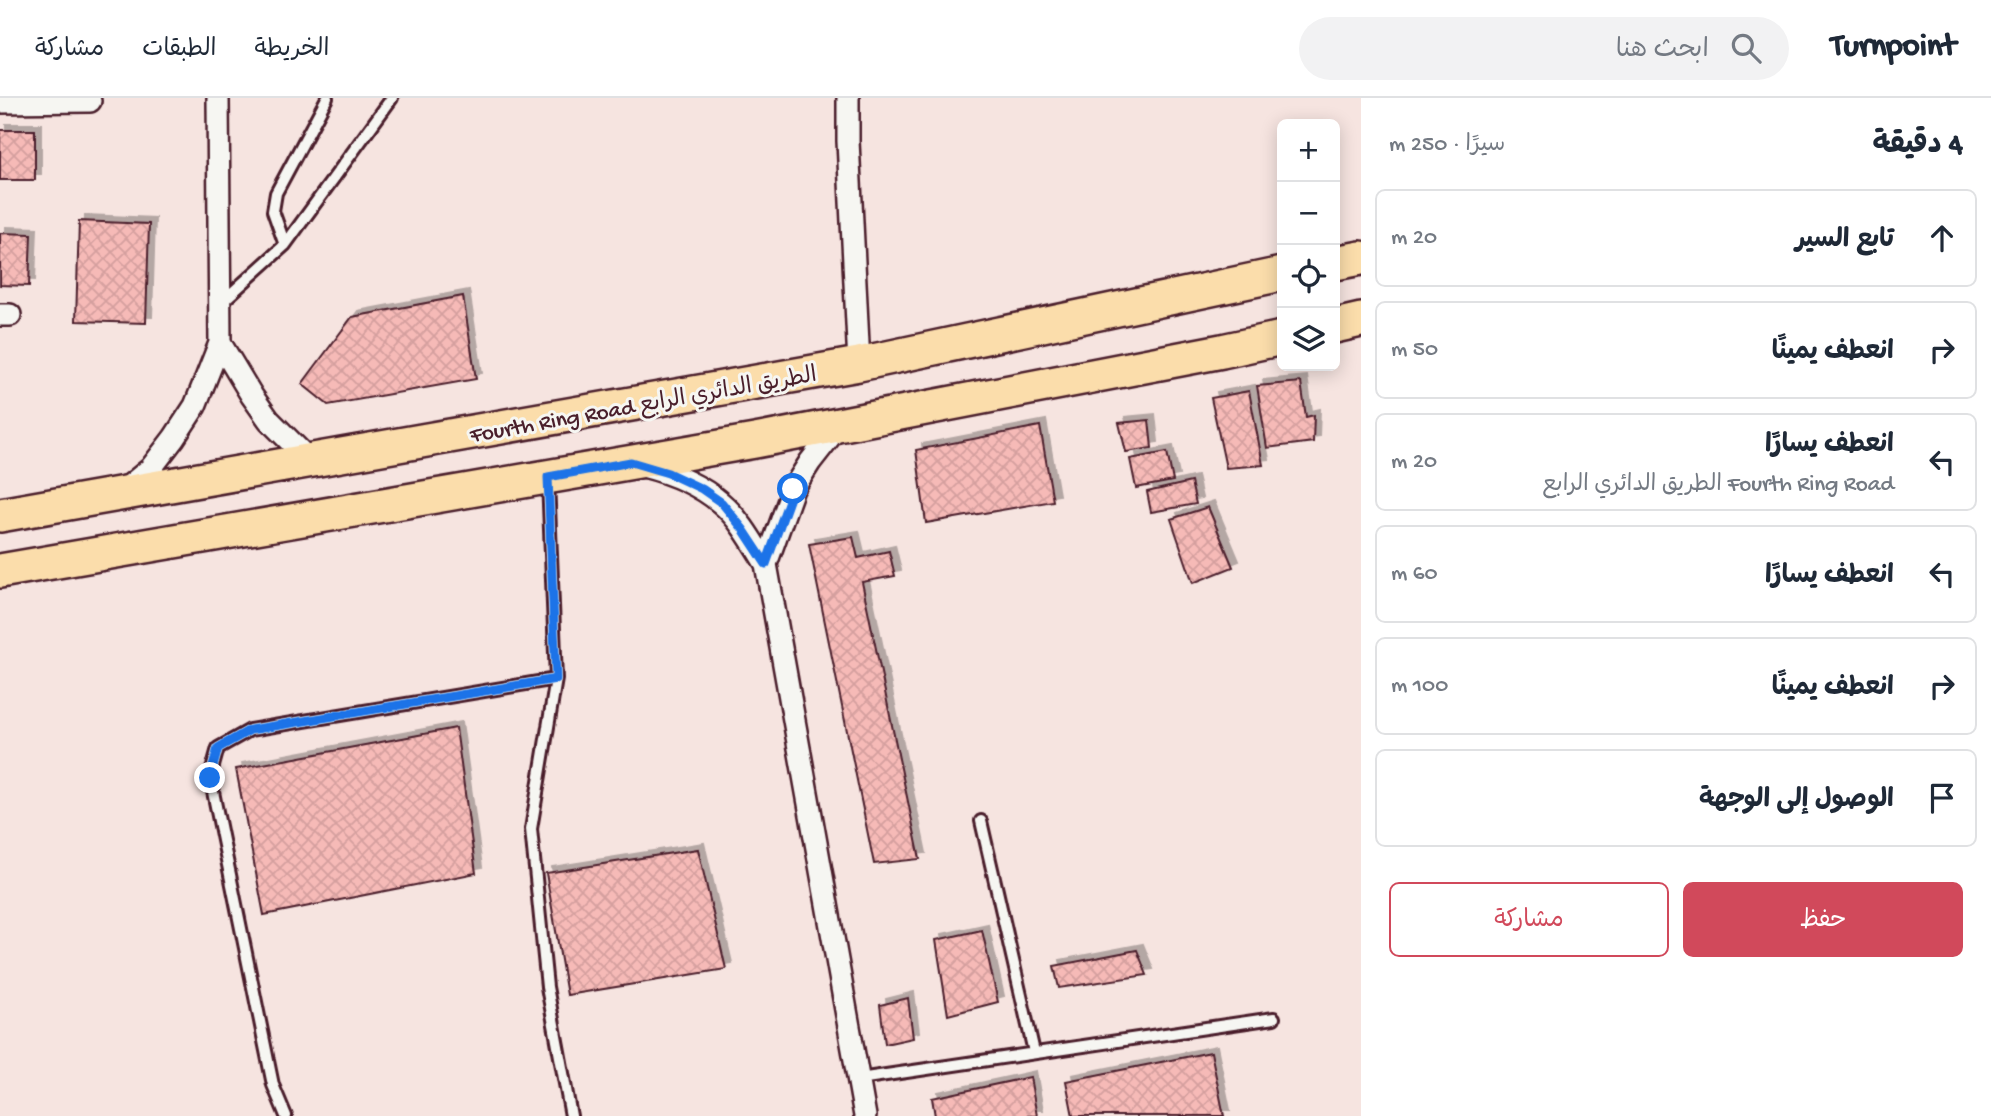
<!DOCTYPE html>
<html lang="ar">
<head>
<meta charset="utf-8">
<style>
  :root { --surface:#fff; --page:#f2f2f3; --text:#1f2937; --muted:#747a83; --line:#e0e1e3; --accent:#d1495b }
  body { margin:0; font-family:"Gochi Hand","Playpen Sans Arabic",sans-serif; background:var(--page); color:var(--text); direction:rtl }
  .controls { position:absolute; right:21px; top:21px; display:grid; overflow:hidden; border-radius:10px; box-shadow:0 4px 18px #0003 }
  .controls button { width:63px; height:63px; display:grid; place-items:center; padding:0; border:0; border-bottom:2px solid var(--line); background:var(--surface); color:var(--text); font:35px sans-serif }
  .stop { position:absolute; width:21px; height:21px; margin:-16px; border:5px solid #1a73e8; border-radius:50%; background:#fff }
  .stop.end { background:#1a73e8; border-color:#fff; box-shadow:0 2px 7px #0008 }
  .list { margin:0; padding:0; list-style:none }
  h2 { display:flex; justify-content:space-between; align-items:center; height:91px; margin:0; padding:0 28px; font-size:30px }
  h2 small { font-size:23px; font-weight:400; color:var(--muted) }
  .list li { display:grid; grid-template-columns:46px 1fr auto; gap:21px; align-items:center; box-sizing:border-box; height:98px; margin:0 14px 14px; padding:0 14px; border:2px solid var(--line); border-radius:10px }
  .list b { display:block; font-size:26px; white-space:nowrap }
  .list p { margin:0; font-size:23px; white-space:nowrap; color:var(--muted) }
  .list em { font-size:23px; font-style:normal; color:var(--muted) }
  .actions { display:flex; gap:14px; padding:21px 28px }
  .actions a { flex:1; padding:16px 0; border:2px solid var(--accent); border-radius:10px; text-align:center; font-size:24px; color:var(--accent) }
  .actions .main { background:var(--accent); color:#fff }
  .icon { flex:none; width:38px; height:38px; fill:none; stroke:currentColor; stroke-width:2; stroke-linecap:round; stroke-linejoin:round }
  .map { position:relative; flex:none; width:1361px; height:1018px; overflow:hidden; direction:ltr }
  header { display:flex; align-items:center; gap:42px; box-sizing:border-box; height:98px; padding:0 35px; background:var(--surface); border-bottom:2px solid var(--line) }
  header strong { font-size:33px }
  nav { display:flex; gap:38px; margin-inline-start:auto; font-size:24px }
  .search { width:490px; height:63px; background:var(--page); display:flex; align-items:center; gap:18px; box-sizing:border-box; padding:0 24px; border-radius:38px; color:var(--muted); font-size:26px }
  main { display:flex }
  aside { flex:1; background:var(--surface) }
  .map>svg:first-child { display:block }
  .building { fill:url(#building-cross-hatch); stroke:#4a1f2b; stroke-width:2; filter:url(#shadow) }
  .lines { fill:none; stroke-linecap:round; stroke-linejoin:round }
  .service-casing { stroke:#4a1f2b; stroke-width:16 }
  .minor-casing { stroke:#4a1f2b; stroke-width:26 }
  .primary-casing { stroke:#4a1f2b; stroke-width:38 }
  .service { stroke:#f6f6f2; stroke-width:10 }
  .minor { stroke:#f6f6f2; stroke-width:21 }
  .primary { stroke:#fbddab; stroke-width:33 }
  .route { stroke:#1a73e8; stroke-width:9 }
  .labels { text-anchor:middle; stroke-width:6; stroke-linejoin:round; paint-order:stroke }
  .street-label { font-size:23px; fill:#4a1f2b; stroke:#f6f6f2 }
</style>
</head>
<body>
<header>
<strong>Turnpoint</strong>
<div class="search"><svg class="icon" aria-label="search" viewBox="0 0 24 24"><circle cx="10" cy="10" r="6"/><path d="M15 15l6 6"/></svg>ابحث هنا</div>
<nav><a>الخريطة</a><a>الطبقات</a><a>مشاركة</a></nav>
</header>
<main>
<aside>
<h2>4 دقيقة<small>سيرًا · 250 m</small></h2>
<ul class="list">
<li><svg class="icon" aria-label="ahead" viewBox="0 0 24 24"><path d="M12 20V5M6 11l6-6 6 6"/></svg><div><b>تابع السير</b></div><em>20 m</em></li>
<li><svg class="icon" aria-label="right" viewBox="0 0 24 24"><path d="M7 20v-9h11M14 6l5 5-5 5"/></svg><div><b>انعطف يمينًا</b></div><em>50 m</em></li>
<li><svg class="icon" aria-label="left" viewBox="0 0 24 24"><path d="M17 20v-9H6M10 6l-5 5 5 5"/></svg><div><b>انعطف يسارًا</b><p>Fourth Ring Road الطريق الدائري الرابع</p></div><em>20 m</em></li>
<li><svg class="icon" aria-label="left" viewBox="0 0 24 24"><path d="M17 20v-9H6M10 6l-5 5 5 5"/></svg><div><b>انعطف يسارًا</b></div><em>60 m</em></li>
<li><svg class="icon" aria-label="right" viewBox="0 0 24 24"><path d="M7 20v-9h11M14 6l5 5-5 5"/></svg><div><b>انعطف يمينًا</b></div><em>100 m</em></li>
<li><svg class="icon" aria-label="arrive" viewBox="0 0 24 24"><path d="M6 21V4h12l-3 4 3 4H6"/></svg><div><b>الوصول إلى الوجهة</b></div></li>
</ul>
<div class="actions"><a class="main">حفظ</a><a>مشاركة</a></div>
</aside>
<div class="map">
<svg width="1361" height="1018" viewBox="0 0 1361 1018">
  <defs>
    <pattern id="building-cross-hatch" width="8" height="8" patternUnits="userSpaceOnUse" patternTransform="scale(1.75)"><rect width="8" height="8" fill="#f6bab7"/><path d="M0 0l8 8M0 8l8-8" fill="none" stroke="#d49f9e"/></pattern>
    <filter id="shadow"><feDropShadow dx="6" dy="-6" stdDeviation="0" flood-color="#0004"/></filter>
  </defs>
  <rect width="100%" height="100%" fill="#f6e4e0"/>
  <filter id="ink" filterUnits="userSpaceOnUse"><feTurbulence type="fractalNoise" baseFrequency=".0143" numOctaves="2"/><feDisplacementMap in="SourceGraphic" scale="14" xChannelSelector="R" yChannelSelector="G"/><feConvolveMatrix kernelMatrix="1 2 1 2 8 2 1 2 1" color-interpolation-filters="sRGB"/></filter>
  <g filter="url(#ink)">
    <path class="building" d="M0 32H35V82H0Z
      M79 123 149 126 146 225 76 223Z
      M0 135 31 136 29 188 0 187Z
      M463 198 476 281 328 307 302 286 352 219Z
      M1301 284 1306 319 1314 317 1313 344 1267 350 1257 288Z
      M1249 293 1263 367 1226 370 1211 300Z
      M1149 322 1152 350 1126 354 1119 325Z
      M1040 328 1053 403 926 425 916 352Z
      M1167 354 1173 383 1136 390 1130 361Z
      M1191 384 1196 406 1151 414 1147 394Z
      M1208 409 1233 469 1193 485 1171 421Z
      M853 439 858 460 889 453 895 478 862 484 920 761 874 766 809 446Z
      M456 630 476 775 264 817 236 671Z
      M698 751 726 871 567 897 546 775Z
      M982 832 998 904 948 917 936 842Z
      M1137 852 1147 877 1059 890 1054 868Z
      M908 900 913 940 885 946 880 907Z
      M1211 954 1224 1018H1073L1066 983Z
      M1030 979 1037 1018H935L932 1000Z"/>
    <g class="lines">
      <g class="service-casing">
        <path id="service" d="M285 147 273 113 276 95 327 0
          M222 204 285 147 392 0
          M548 382 556 581 531 731 547 889 571 1018
          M981 723 1034 954
          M859 981 1274 920
          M286 1018 273 987 210 679 218 650 250 632 556 581"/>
      </g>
      <g class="minor-casing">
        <path id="minor" d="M848 0V43L859 266
          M0 4 90 3
          M0 217H10
          M220 245 252 298 269 322 311 364
          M643 368C671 375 699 386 721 405 740 421 753 445 766 466L865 1018
          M123 393 151 370 174 340 195 308 220 245 218 0
          M766 466 793 391 810 364 839 327"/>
      </g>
      <g class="primary-casing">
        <path id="primary" d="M1335 165 1361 160
          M1335 228 1361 222
          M0 417 859 266 1282 176
          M0 473 755 343 1222 253 1282 240"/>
      </g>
      <use href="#service" class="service"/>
      <use href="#minor" class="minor"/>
      <use href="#primary" class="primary"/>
    </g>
  </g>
  <g class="lines" filter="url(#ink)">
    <path class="route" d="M210 680 218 650 250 632 556 581 548 379 631 364 668 375 702 391 722 405 743 431 766 466 793 391"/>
  </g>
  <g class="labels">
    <g class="street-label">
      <text transform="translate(643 305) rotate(-10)" y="8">Fourth Ring Road الطريق الدائري الرابع</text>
    </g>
  </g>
</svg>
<div class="controls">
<button>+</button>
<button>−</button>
<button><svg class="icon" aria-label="locate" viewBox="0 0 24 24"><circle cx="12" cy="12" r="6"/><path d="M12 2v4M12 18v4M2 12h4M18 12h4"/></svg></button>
<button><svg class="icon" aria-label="layers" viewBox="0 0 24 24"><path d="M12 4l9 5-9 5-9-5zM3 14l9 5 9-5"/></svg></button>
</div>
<div class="stop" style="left:793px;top:391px"></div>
<div class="stop end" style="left:210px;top:680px"></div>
</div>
</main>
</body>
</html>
